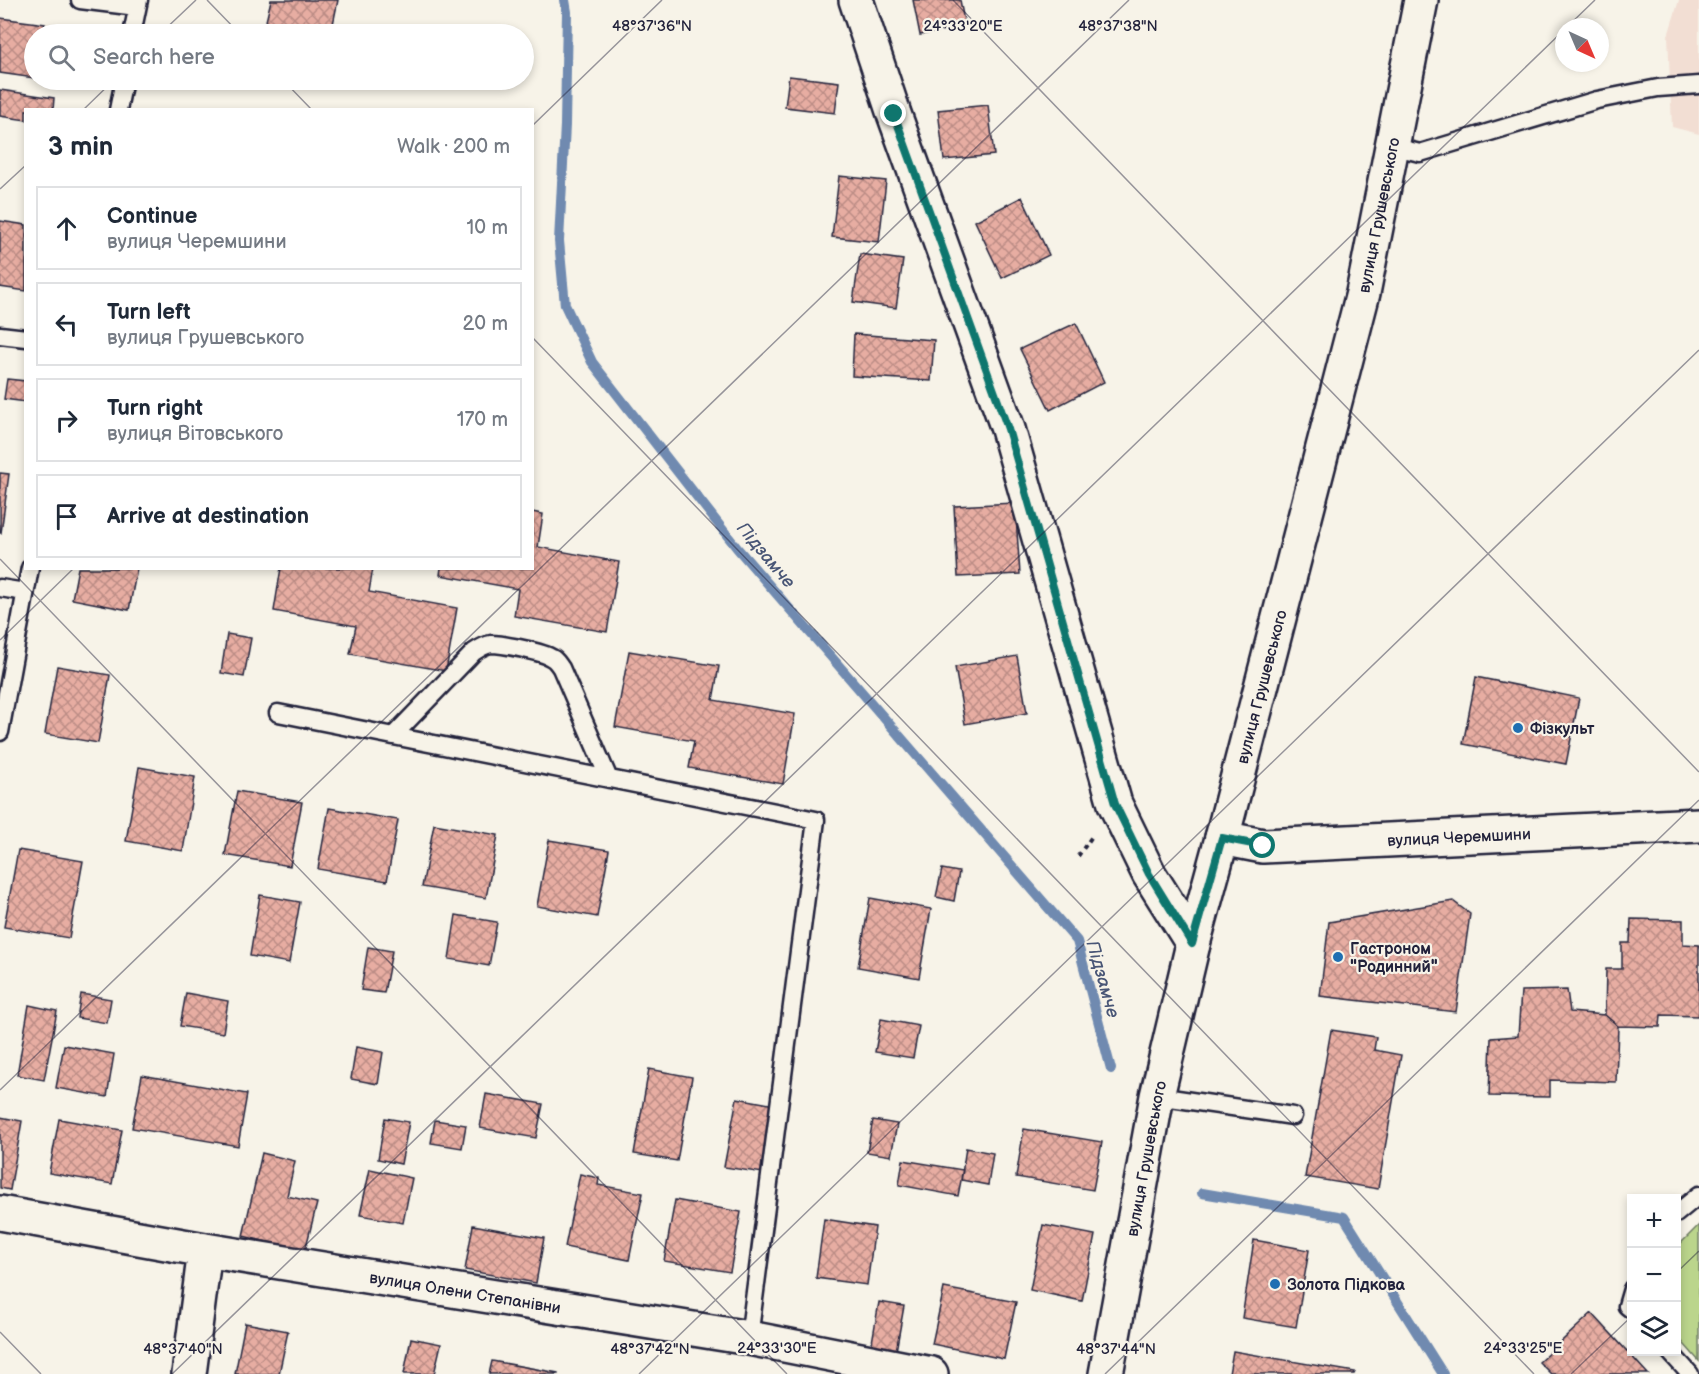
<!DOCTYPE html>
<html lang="en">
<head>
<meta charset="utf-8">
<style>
  :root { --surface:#fff; --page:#f2f2f3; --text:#1f2937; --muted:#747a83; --line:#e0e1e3 }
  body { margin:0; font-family:"Balsamiq Sans",sans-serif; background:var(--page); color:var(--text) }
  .controls { position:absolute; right:18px; bottom:18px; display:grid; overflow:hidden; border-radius:0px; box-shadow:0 3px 9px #0003 }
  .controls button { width:54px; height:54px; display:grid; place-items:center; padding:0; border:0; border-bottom:2px solid var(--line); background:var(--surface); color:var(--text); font:30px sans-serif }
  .compass { position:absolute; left:1555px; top:18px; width:54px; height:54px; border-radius:50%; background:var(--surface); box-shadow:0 3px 9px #0003; rotate:136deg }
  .stop { position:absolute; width:18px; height:18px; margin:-14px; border:4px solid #0f766e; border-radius:50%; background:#fff }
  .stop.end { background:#0f766e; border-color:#fff; box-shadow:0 2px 6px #0008 }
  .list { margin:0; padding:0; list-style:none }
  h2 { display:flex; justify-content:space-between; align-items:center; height:78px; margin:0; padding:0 24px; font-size:26px }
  h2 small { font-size:20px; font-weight:400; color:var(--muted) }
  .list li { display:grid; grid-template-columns:39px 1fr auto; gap:18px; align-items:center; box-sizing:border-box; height:84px; margin:0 12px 12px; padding:0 12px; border:2px solid var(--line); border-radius:0px }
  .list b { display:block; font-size:22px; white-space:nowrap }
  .list p { margin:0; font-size:20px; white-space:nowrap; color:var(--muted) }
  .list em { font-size:20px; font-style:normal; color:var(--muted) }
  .icon { flex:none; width:33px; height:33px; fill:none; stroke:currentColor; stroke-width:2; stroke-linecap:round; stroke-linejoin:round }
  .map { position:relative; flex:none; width:1699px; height:1374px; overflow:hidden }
  .search { position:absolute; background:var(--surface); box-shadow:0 3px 9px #0003; left:24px; top:24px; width:510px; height:66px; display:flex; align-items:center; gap:15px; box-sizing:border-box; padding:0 21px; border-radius:33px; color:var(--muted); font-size:22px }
  .panel { position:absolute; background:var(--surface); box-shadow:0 3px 9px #0003; left:24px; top:108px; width:510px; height:462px; border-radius:0px }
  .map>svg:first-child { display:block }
  .built { fill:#f2ded3 }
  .green { fill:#bbd58c; stroke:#6e7c64; stroke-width:1.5 }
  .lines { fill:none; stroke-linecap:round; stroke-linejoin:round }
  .stream { stroke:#6f8ab0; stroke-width:10 }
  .building { fill:url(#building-cross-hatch); stroke:#22223b; stroke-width:1.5 }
  .service-casing { stroke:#22223b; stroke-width:21 }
  .minor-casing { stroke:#22223b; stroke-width:38 }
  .tertiary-casing { stroke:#22223b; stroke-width:38 }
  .path { stroke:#22223b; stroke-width:4; stroke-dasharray:4.5 4.5; stroke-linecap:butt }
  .service { stroke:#f7f3e8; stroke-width:16 }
  .minor { stroke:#f7f3e8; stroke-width:33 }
  .tertiary { stroke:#f7f3e8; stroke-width:33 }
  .route { stroke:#0f766e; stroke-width:8 }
  .ticks { fill:none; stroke:#22223b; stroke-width:1.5; stroke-opacity:0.45 }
  .poi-dot { fill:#1f6fb2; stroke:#f7f3e8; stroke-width:2 }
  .labels { text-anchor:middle; stroke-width:4.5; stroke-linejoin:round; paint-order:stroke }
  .street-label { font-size:16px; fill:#22223b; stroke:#f7f3e8 }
  .poi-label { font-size:16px; font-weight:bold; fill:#22223b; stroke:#f7f3e8; text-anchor:start }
  .water-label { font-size:18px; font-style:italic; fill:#495676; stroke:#f7f3e8 }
  .ticks-label { font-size:15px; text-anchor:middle; fill:#22223b; stroke:#f7f3e8; stroke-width:4.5; stroke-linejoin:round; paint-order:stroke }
</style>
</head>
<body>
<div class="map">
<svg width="1699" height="1374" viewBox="0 0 1699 1374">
  <defs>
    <pattern id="building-cross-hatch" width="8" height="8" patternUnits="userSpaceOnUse" patternTransform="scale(1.5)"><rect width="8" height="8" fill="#e7ada2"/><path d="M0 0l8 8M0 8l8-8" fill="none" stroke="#bb8c85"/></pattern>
  </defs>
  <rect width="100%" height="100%" fill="#f7f3e8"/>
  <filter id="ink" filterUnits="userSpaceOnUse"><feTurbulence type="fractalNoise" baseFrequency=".0167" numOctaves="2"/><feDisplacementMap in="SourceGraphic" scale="12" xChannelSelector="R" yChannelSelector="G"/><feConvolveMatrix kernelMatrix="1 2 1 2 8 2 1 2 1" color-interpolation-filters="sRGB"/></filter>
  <g filter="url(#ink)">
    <path class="built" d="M1679 0H1699V134L1672 127 1668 36Z"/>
    <path class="green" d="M1699 1225V1361L1677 1336 1676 1248Z"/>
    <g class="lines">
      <path class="stream" d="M565 0 567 12 565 125 559 241 565 305 592 362 737 548 1077 941 1111 1069
        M1202 1193 1344 1217 1443 1374"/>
    </g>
    <path class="building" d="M271 0H338L331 34H263Z
      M913 0H960L965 26 920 35Z
      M0 18 45 24 43 34H34V78L0 73Z
      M789 76 839 82 835 113 785 107Z
      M0 90 54 98 53 110H26V120L0 116Z
      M988 105 994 155 944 160 938 110Z
      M839 176 886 181 879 242 832 237Z
      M1022 197 1049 255 1002 278 975 221Z
      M0 221 26 225V291L0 287Z
      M860 254 903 260 896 308 853 302Z
      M1076 323 1104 382 1050 410 1020 349Z
      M854 334 934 340 931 381 852 376Z
      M7 379 26 381V402L4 399Z
      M0 473 9 474 1 533H0Z
      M1015 503 1020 574 958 577 954 506Z
      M532 512 543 514 538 547 619 562 607 632 514 616 518 589 440 575 441 568H532Z
      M78 568H137L129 610 72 599Z
      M281 568H373L369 592 457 608 446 671 350 654 356 626 274 611Z
      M227 634 251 638 244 677 221 673Z
      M629 651 719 666 713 700 795 714 783 784 689 768 694 741 615 727Z
      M1017 656 1027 713 965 724 955 667Z
      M57 666 110 675 98 743 45 734Z
      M1476 677 1579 698 1566 764 1463 744Z
      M139 767 195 777 183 851 126 841Z
      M237 791 302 802 290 866 225 855Z
      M329 808 398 820 387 881 318 869Z
      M434 824 498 835 486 898 422 887Z
      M549 840 609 850 597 917 537 906Z
      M18 850 83 861 69 938 4 927Z
      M942 869 959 872 954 901 936 897Z
      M260 895 300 902 289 963 250 956Z
      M870 898 931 909 919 978 858 967Z
      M1453 901 1470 914 1456 1012 1320 996 1329 922Z
      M456 915 497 922 489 966 449 959Z
      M1631 919 1683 920V944L1699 945V1016L1661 1015 1660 1027 1618 1026 1605 1015 1606 969H1622V943H1630Z
      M368 947 392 951 384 993 361 990Z
      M1567 990 1570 1012 1605 1015 1618 1026 1616 1082 1550 1080V1097L1489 1096 1491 1038 1518 1036 1521 991Z
      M186 993 228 1001 223 1033 180 1026Z
      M81 994 111 999 107 1023 77 1018Z
      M29 1005 57 1011 44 1080 17 1075Z
      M881 1019 919 1026 913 1058 875 1052Z
      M1331 1030 1376 1037 1374 1050 1401 1055 1378 1189 1305 1177Z
      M64 1045 114 1054 107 1097 56 1088Z
      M356 1047 383 1052 378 1084 351 1079Z
      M649 1069 692 1077 677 1161 634 1154Z
      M142 1075 247 1094 238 1146 132 1128Z
      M486 1094 543 1104 536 1138 480 1128Z
      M737 1098 775 1105 763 1173 724 1167Z
      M0 1117 22 1121 10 1190 0 1188Z
      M385 1118 409 1122 401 1164 378 1159Z
      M59 1119 122 1130 112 1184 49 1173Z
      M435 1120 466 1125 462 1148 431 1143Z
      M873 1120 897 1124 891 1156 867 1152Z
      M1024 1129 1102 1142 1093 1190 1016 1177Z
      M966 1148 993 1153 988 1185 961 1180Z
      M262 1153 295 1161 287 1196 317 1203 305 1251 243 1236Z
      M903 1160 963 1170 958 1196 899 1185Z
      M370 1169 412 1178 403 1223 360 1215Z
      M580 1174 599 1178 598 1185 643 1193 629 1260 565 1247Z
      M675 1200 741 1212 730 1272 664 1261Z
      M824 1219 875 1227 867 1285 816 1278Z
      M473 1225 544 1238 536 1283 465 1270Z
      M1043 1225 1095 1235 1082 1301 1030 1290Z
      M1254 1240 1309 1250 1296 1327 1242 1318Z
      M944 1288 1016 1302 1004 1359 932 1344Z
      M879 1302 904 1306 895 1357 870 1354Z
      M1592 1313 1648 1374H1551L1539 1362Z
      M245 1323 288 1331 279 1374H235Z
      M411 1338 441 1344 434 1374H404Z
      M1233 1351 1355 1372 1354 1374H1229Z
      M492 1361 558 1373V1374H489Z"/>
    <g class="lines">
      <g class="service-casing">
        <path id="service" d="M80 0 137 7
          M132 34 139 0
          M118 110 124 80
          M1391 146 1420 153 1597 100 1658 88 1699 85
          M0 335 26 338
          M0 588 25 592
          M278 713 816 820 749 1338
          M0 732 30 568
          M393 736 474 652C480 648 485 645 491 644 503 644 543 652 552 658 556 660 558 664 561 668L609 779
          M1157 1096 1293 1116
          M1676 1214 1699 1195
          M1632 1289 1627 1306 1632 1310
          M1670 1352 1690 1374"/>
      </g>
      <g class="minor-casing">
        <g id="minor">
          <path d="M856 0 894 114 1008 429 1115 804 1149 874 1193 944"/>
          <path id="s1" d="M1222 838 1263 846 1699 825"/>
          <path id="s2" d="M0 1213 205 1250 749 1338 931 1374"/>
          <path d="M189 1374 205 1250"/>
        </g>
      </g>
      <g class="tertiary-casing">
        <g id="tertiary">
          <path id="s3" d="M1106 1374 1157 1096 1193 944 1222 838 1363 293 1421 0"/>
        </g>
      </g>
      <path class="path" d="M1078 856 1093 835"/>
      <use href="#service" class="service"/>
      <use href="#minor" class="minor"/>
      <use href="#tertiary" class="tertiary"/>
    </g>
  </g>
  <g class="lines" filter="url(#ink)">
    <path class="route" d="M894 114 1008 429 1115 804 1149 874 1192 944 1222 838 1263 846"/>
  </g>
  <path class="ticks" d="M207 0 240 34M953 0 1699 772M1567 27 1595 0M160 34 196 0M283 80 312 110M83 110 114 80M532 126 662 0M0 189 26 165M532 337 1534 1374M0 559 787 1374M0 640 74 568M0 1090 1129 0M1676 1273 1699 1251M0 1332 41 1374M172 1374 1564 30M639 1374 1699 350M1105 1374 1699 800M1571 1374 1632 1316"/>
  <g class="poi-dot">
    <circle cx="1518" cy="728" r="6"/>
    <circle cx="1338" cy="957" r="6"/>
    <circle cx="1275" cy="1284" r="6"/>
  </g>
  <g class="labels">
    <g class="street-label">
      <text dy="6" stroke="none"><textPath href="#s3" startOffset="1191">вулиця Грушевського</textPath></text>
      <text dy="6" stroke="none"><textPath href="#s3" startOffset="705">вулиця Грушевського</textPath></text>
      <text dy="6" stroke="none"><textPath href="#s1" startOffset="238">вулиця Черемшини</textPath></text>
      <text dy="6" stroke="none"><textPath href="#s3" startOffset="219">вулиця Грушевського</textPath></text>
      <text dy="6" stroke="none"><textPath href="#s2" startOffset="472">вулиця Олени Степанівни</textPath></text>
    </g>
    <g class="poi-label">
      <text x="1530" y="734">Фізкульт</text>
      <text x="1350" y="954">Гастроном<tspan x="1350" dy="18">"Родинний"</tspan></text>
      <text x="1287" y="1290">Золота Підкова</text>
    </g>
    <g class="water-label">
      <text transform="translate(766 555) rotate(50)" y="6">Підзамче</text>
      <text transform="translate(1103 979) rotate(74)" y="6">Підзамче</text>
    </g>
  </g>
  <g class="ticks-label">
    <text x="652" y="31">48°37'36"N</text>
    <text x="1118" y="31">48°37'38"N</text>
    <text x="963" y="31">24°33'20"E</text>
    <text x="777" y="1353">24°33'30"E</text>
    <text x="1523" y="1353">24°33'25"E</text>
    <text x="183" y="1354">48°37'40"N</text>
    <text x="650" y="1354">48°37'42"N</text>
    <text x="1116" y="1354">48°37'44"N</text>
  </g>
</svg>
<div class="controls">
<button>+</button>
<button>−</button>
<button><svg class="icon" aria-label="layers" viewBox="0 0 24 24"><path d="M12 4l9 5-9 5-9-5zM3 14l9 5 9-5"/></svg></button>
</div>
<svg class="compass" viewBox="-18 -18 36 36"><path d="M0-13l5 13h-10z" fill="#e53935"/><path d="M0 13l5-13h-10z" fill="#747a83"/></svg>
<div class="stop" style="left:1263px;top:846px"></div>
<div class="stop end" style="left:894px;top:114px"></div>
<div class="search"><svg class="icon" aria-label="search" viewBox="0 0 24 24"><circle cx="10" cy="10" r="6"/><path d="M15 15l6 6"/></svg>Search here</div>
<section class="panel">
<h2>3 min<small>Walk · 200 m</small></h2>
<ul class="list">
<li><svg class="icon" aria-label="ahead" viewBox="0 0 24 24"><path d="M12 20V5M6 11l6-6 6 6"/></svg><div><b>Continue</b><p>вулиця Черемшини</p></div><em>10 m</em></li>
<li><svg class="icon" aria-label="left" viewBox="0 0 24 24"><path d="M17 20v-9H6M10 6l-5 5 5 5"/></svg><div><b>Turn left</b><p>вулиця Грушевського</p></div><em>20 m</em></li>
<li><svg class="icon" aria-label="right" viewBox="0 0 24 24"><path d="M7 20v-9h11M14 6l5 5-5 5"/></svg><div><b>Turn right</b><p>вулиця Вітовського</p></div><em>170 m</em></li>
<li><svg class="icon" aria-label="arrive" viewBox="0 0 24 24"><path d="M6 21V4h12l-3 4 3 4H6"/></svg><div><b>Arrive at destination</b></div></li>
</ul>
</section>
</div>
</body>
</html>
